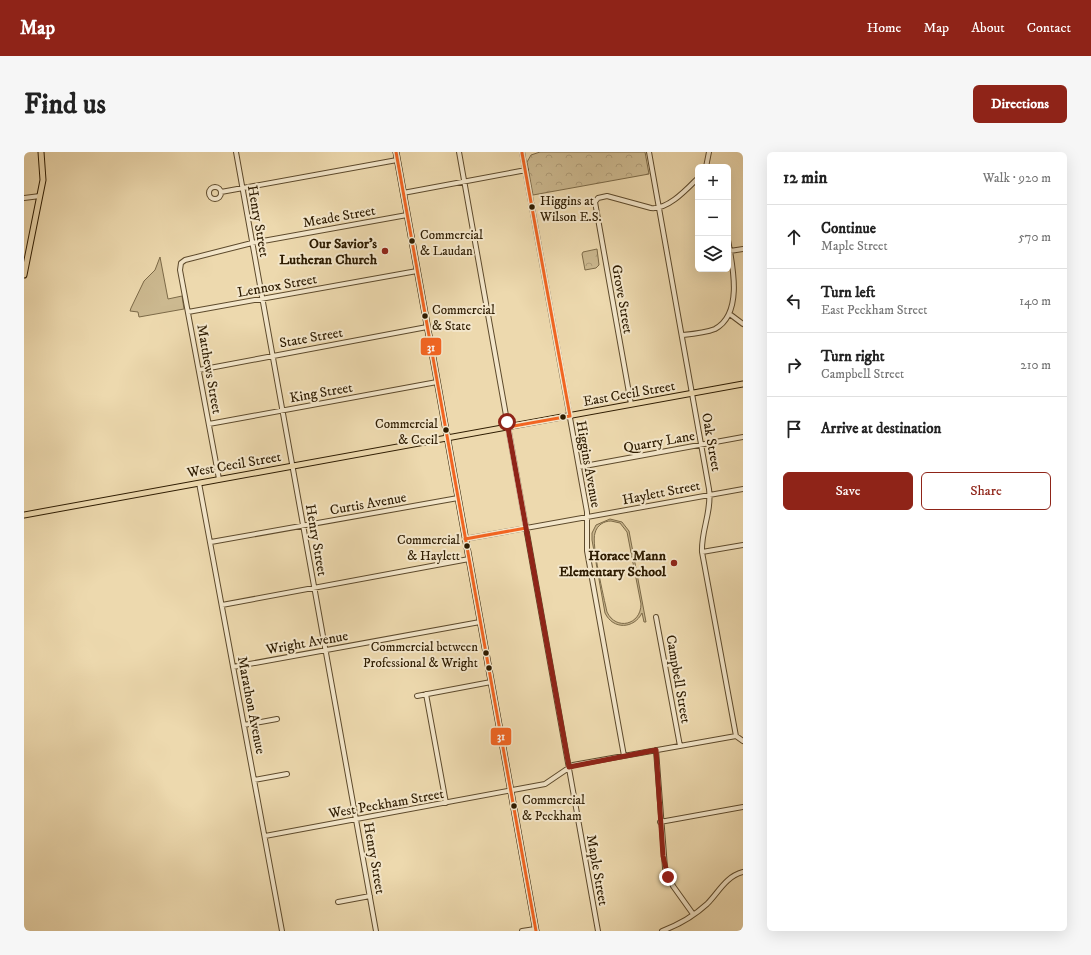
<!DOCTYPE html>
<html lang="en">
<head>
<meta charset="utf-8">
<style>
  :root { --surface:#fff; --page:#f6f6f6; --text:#222; --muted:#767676; --line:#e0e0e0; --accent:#8f2418 }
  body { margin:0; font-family:"IM FELL DW Pica",serif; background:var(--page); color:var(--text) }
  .controls { position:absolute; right:12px; top:12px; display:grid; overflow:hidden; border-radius:6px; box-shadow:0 4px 16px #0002 }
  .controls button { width:36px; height:36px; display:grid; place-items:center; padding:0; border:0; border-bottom:1px solid var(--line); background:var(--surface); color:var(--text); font:20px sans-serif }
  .stop { position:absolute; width:12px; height:12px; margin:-9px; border:3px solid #8f2418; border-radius:50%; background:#fff }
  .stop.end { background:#8f2418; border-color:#fff; box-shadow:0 1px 4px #0008 }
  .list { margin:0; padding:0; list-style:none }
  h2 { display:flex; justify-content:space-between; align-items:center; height:52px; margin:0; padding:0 16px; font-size:17px }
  h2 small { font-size:13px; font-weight:400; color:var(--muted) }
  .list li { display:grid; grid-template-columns:26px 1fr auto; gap:12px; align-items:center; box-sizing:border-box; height:64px; padding:0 16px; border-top:1px solid var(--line) }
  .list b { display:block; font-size:15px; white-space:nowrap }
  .list p { margin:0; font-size:13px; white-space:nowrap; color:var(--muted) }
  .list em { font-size:13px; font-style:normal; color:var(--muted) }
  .actions { display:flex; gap:8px; padding:12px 16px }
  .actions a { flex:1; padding:9px 0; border:1px solid var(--accent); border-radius:6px; text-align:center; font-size:14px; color:var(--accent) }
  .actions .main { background:var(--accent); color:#fff }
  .icon { flex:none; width:22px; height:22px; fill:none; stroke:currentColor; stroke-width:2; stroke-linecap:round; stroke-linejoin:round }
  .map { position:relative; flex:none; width:719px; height:779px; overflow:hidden; border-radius:6px }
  header { display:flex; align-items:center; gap:24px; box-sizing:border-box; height:56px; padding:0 20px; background:var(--accent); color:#fff }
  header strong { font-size:19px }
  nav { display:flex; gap:22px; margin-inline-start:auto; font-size:14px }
  .intro { display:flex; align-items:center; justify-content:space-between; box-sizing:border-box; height:96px; padding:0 24px }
  h1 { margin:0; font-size:28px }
  .button { padding:10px 18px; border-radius:6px; background:var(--accent); color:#fff; font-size:14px; font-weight:700 }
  main { display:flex; gap:24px; padding:0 24px }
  aside { flex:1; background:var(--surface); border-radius:6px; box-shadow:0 4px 16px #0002 }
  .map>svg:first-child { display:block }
  .grass { fill:#ccb990; stroke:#7c6a48; fill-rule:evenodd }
  .park { fill:url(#park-crowns); stroke:#7c6a48 }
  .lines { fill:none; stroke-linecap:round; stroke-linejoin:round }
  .minor-casing { stroke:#5d4a2c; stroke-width:6 }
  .major-casing { stroke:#2d1b00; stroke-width:7 }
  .minor { stroke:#f3e6ca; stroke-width:4 }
  .major { stroke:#edd9ae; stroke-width:5 }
  .bus-1-casing { stroke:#f3e6ca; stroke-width:6 }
  .bus-1 { stroke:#f26522; stroke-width:3 }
  .route { stroke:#8f2418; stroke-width:5 }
  .bus-dot { fill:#2d1b00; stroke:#f3e6ca; stroke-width:1.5 }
  .poi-dot { fill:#8f2418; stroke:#f3e6ca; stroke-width:1.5 }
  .labels { text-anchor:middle; stroke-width:4; stroke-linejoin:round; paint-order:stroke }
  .bus-label { font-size:13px; fill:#2d1b00; stroke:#f3e6ca; text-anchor:start }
  .street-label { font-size:14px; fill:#2d1b00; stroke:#f3e6ca }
  .poi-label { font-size:14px; font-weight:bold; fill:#2d1b00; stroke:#f3e6ca; text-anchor:end }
  .line-badge { stroke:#f3e6ca; stroke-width:1.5 }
  .badge-label { font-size:11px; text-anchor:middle; font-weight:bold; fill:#fff }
</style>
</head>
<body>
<header>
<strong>Map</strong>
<nav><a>Home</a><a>Map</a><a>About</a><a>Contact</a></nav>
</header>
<div class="intro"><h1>Find us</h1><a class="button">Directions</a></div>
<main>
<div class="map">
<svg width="719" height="779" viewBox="0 0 719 779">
  <defs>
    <pattern id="park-crowns" width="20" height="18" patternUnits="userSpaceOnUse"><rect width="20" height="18" fill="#ccb990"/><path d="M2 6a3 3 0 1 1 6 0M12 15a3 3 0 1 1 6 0" fill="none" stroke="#b09e7a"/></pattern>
  </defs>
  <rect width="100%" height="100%" fill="#edd9ae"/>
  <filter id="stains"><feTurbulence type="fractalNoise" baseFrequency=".005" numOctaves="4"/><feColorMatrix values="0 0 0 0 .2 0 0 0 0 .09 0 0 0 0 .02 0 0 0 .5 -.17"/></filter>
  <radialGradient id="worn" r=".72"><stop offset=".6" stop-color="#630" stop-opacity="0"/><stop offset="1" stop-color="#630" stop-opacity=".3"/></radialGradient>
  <path class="grass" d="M136 105 144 147 158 144 160 157 115 165 114 160 106 159 107 156 120 129 131 118Z
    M586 367 598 370 605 379 622 470H620L618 461C610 477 589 478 581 461L568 388V381L572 373ZM587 369 596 371 603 380 617 452C617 473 592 479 583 460 580 446 567 392 571 381 573 373 580 369 587 369Z"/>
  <path class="park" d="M516 0H621L625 22 509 43 503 10 507 3Z
    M573 97 575 113 572 116 561 118 558 102 559 100Z"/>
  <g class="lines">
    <g class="minor-casing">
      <path id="minor" d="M212 0 352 779
        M435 0 574 779
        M498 0 563 360V399L600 604
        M625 0 685 337C688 360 677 378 678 400L712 584
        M682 15 685 0
        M185 41a6 6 0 1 1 12 0a6 6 0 1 1-12 0Z
        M197 40 373 8
        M379 41 502 18
        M0 46 16 44
        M706 99 719 97
        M164 160 393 119
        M707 163 719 172
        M658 183C669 182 681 181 691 177 719 162 709 115 704 88
        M175 218 403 175
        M607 252 571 50 574 46 583 44 627 56C644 58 663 37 674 26
        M185 272 413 230
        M555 315 719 285
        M195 327 156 118 157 111 161 108 228 91 383 63
        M175 331 258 779
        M441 387 719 337
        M187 390 434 346
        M678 400 719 393
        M198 453 445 407
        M632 465 656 594
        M209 515 456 470
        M402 542 422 651
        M393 544 467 530
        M220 573 253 567
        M632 598 641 716 649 734 669 762
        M230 628 263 622
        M636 670 719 655
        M241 684 521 632 549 613 712 584 719 589
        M314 750 346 744
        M498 779 511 777
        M638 779C654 773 670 764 683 752 695 740 701 725 719 720"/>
    </g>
    <g class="major-casing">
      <path id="major" d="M372 0 512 779
        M0 123 19 28 17 0
        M0 363 719 232"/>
    </g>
    <use href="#minor" class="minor"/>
    <use href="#major" class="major"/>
    <g class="bus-1-casing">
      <path id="bus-1" d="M372 0 512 779
        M498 1 546 264
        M484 275 502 376
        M484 275 546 264
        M441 387 502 376"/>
    </g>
    <use href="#bus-1" class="bus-1"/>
  </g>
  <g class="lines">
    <path class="route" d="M483 270 545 615 632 598 639 704 644 725"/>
  </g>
  <g class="bus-dot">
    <circle cx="508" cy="55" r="3.5"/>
    <circle cx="388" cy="89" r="3.5"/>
    <circle cx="401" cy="164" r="3.5"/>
    <circle cx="539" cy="265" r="3.5"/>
    <circle cx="422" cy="278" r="3.5"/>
    <circle cx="443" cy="394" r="3.5"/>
    <circle cx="462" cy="501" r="3.5"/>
    <circle cx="465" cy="516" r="3.5"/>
    <circle cx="490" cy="654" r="3.5"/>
  </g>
  <g class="poi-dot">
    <circle cx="361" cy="99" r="4"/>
    <circle cx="650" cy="411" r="4"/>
  </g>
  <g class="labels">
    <g class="bus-label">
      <text x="516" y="53">Higgins at<tspan x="516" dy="16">Wilson E.S.</tspan></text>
      <text x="396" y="87">Commercial<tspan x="396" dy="16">&amp; Laudan</tspan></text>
      <text x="408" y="162">Commercial<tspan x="408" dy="16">&amp; State</tspan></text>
      <text x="414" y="276" text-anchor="end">Commercial<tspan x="414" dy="16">&amp; Cecil</tspan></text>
      <text x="436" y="392" text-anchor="end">Commercial<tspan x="436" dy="16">&amp; Haylett</tspan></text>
      <text x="454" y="499" text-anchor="end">Commercial between<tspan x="454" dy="16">Professional &amp; Wright</tspan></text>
      <text x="498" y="652">Commercial<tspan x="498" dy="16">&amp; Peckham</tspan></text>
    </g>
    <g class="street-label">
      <text transform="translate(315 64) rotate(-10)" y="5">Meade Street</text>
      <text transform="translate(235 69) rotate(80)" y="5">Henry Street</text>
      <text transform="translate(253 133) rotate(-10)" y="5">Lennox Street</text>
      <text transform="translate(599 147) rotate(80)" y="5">Grove Street</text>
      <text transform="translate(287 185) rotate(-10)" y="5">State Street</text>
      <text transform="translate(186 217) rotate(80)" y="5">Matthews Street</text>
      <text transform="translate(297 240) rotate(-10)" y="5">King Street</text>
      <text transform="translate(605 241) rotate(-10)" y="5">East Cecil Street</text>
      <text transform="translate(635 289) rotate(-10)" y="5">Quarry Lane</text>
      <text transform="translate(688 290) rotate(80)" y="5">Oak Street</text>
      <text transform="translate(210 312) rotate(-10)" y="5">West Cecil Street</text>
      <text transform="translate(565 312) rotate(80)" y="5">Higgins Avenue</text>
      <text transform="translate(637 340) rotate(-11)" y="5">Haylett Street</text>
      <text transform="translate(344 351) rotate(-10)" y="5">Curtis Avenue</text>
      <text transform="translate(293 388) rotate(80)" y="5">Henry Street</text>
      <text transform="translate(283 490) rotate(-10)" y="5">Wright Avenue</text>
      <text transform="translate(655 527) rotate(80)" y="5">Campbell Street</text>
      <text transform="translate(228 553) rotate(79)" y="5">Marathon Avenue</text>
      <text transform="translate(362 651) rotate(-10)" y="5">West Peckham Street</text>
      <text transform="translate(351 706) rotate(80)" y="5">Henry Street</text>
      <text transform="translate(574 718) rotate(80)" y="5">Maple Street</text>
    </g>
    <g class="poi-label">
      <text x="353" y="96">Our Savior’s<tspan x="353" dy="16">Lutheran Church</tspan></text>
      <text x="642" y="408">Horace Mann<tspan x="642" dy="16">Elementary School</tspan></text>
    </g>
  </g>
  <g class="line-badge">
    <rect x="396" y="185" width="22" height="19" rx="4" fill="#f26522"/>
    <rect x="466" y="575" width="22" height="19" rx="4" fill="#f26522"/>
  </g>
  <g class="badge-label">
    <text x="407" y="199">31</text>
    <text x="477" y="588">31</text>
  </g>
  <rect width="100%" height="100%" filter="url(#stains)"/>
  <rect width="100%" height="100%" fill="url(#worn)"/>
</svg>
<div class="controls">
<button>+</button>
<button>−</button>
<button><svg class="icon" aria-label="layers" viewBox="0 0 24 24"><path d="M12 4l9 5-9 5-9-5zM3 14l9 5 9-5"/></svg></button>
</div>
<div class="stop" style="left:483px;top:270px"></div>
<div class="stop end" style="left:644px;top:725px"></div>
</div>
<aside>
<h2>12 min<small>Walk · 920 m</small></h2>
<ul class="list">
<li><svg class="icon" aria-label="ahead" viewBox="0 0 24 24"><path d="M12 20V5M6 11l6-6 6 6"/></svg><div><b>Continue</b><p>Maple Street</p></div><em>570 m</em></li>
<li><svg class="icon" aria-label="left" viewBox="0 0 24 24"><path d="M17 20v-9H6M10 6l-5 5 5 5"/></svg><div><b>Turn left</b><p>East Peckham Street</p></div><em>140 m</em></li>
<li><svg class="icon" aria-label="right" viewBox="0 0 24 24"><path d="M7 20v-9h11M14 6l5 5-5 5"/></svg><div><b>Turn right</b><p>Campbell Street</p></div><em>210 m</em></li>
<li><svg class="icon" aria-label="arrive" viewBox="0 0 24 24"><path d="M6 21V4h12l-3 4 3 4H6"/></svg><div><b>Arrive at destination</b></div></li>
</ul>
<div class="actions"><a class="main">Save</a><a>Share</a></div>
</aside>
</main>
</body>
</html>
